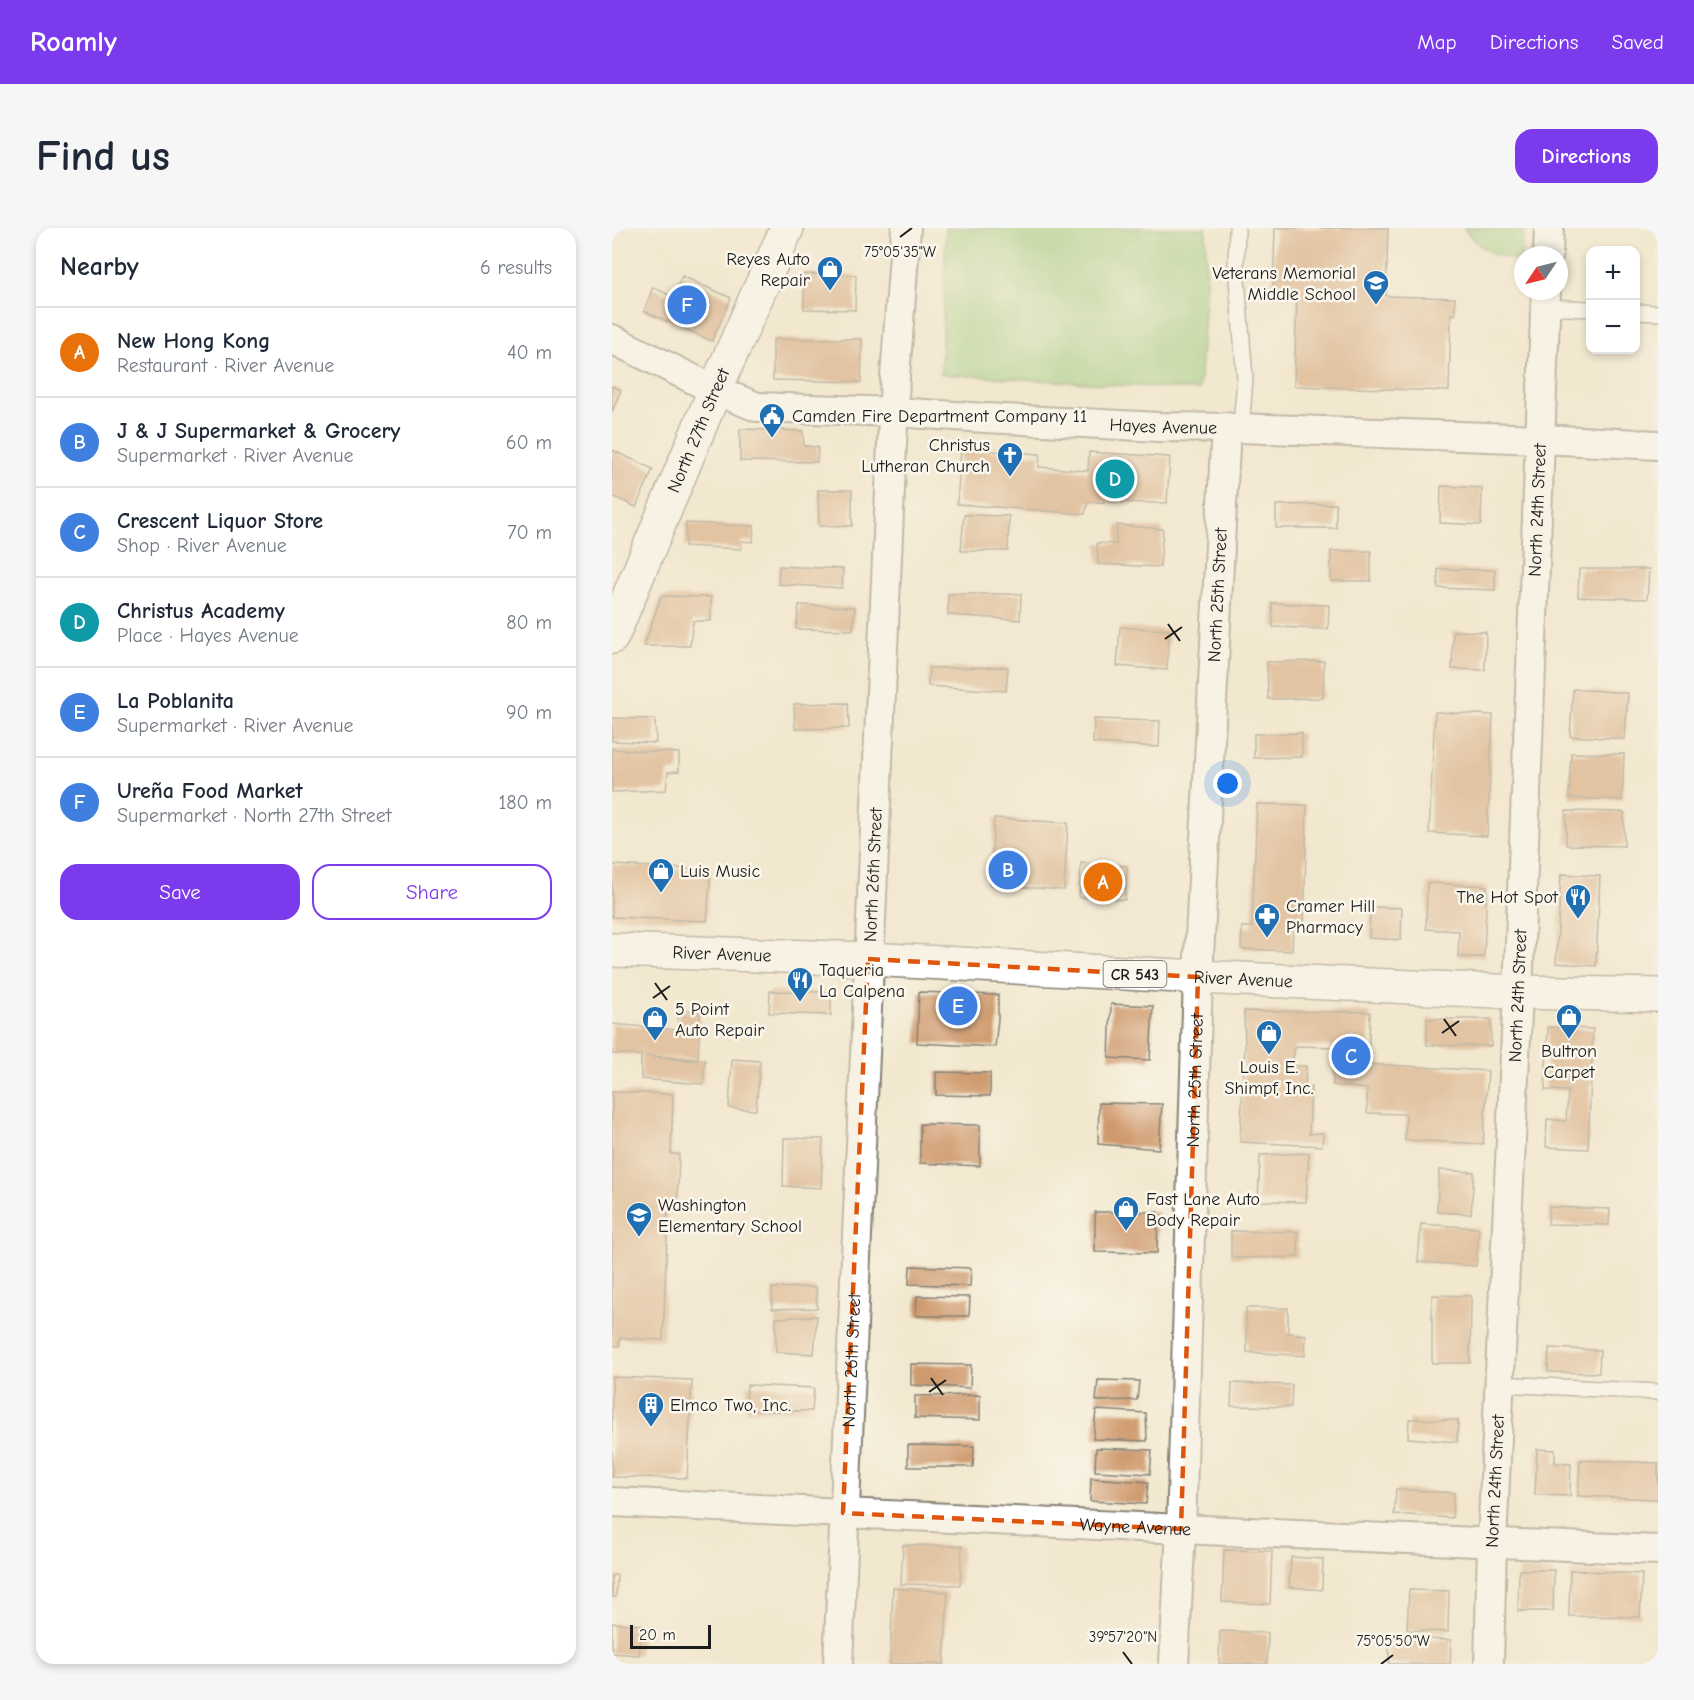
<!DOCTYPE html>
<html lang="en">
<head>
<meta charset="utf-8">
<style>
  :root { --surface:#fff; --page:#f6f6f7; --text:#1f2937; --muted:#747a83; --line:#e0e1e3; --accent:#7c3aed }
  body { margin:0; font-family:"Comic Neue",sans-serif; background:var(--page); color:var(--text) }
  .controls { position:absolute; right:18px; top:18px; display:grid; overflow:hidden; border-radius:12px; box-shadow:0 3px 9px #0003 }
  .controls button { width:54px; height:54px; display:grid; place-items:center; padding:0; border:0; border-bottom:2px solid var(--line); background:var(--surface); color:var(--text); font:30px sans-serif }
  .compass { position:absolute; left:902px; top:18px; width:54px; height:54px; border-radius:50%; background:var(--surface); box-shadow:0 3px 9px #0003; rotate:235deg }
  .scale { position:absolute; left:18px; bottom:15px; width:81px; box-sizing:border-box; padding-left:6px; border:3px solid #1c1c1c; border-top:0; font-size:16px; line-height:21px; white-space:nowrap; color:#1c1c1c; -webkit-text-stroke:4px #fbf7ec; paint-order:stroke }
  .you { position:absolute; left:616px; top:556px; width:21px; height:21px; margin:-15px; border:4px solid #fff; border-radius:50%; background:#1a73e8; box-shadow:0 0 0 9px #1a73e833 }
  .badge { display:grid; place-items:center; width:39px; height:39px; border-radius:50%; background:var(--accent); color:#fff; font-size:20px; font-weight:700 }
  .pin { position:absolute; translate:-50% -50%; border:3px solid #fff; box-shadow:0 2px 6px #0006 }
  .list { margin:0; padding:0; list-style:none }
  h2 { display:flex; justify-content:space-between; align-items:center; height:78px; margin:0; padding:0 24px; font-size:26px }
  h2 small { font-size:20px; font-weight:400; color:var(--muted) }
  .list li { display:grid; grid-template-columns:39px 1fr auto; gap:18px; align-items:center; box-sizing:border-box; height:90px; padding:0 24px; border-top:2px solid var(--line) }
  .list b { display:block; font-size:22px; white-space:nowrap }
  .list p { margin:0; font-size:20px; white-space:nowrap; color:var(--muted) }
  .list em { font-size:20px; font-style:normal; color:var(--muted) }
  .actions { display:flex; gap:12px; padding:18px 24px }
  .actions a { flex:1; padding:14px 0; border:2px solid var(--accent); border-radius:18px; text-align:center; font-size:21px; color:var(--accent) }
  .actions .main { background:var(--accent); color:#fff }
  .map { position:relative; flex:none; width:1046px; height:1436px; overflow:hidden; border-radius:18px }
  header { display:flex; align-items:center; gap:36px; box-sizing:border-box; height:84px; padding:0 30px; background:var(--accent); color:#fff }
  header strong { font-size:28px }
  nav { display:flex; gap:33px; margin-inline-start:auto; font-size:21px }
  .intro { display:flex; align-items:center; justify-content:space-between; box-sizing:border-box; height:144px; padding:0 36px }
  h1 { margin:0; font-size:42px }
  .button { padding:15px 27px; border-radius:18px; background:var(--accent); color:#fff; font-size:21px; font-weight:700 }
  main { display:flex; gap:36px; padding:0 36px }
  aside { flex:1; background:var(--surface); border-radius:18px; box-shadow:0 3px 9px #0003 }
  .map>svg:first-child { display:block }
  .green { fill:#97cc7e; stroke:#5a744d; stroke-width:1.5 }
  .building { fill:#cf9a6d }
  .lines { fill:none; stroke-linecap:round; stroke-linejoin:round }
  .service-casing { stroke:#878276; stroke-width:18 }
  .minor-casing { stroke:#878276; stroke-width:32 }
  .secondary-casing { stroke:#878276; stroke-width:36 }
  .primary-casing { stroke:#878276; stroke-width:36 }
  .service { stroke:#fff; stroke-width:15 }
  .minor { stroke:#fff; stroke-width:28 }
  .secondary { stroke:#fff; stroke-width:33 }
  .primary { stroke:#fff; stroke-width:33 }
  .marked { fill:none; stroke:#de560d; stroke-width:4.5; stroke-dasharray:12 8; stroke-linejoin:round }
  .ticks { fill:none; stroke:#1c1c1c; stroke-width:2 }
  .labels { text-anchor:middle; stroke-width:5; stroke-linejoin:round; paint-order:stroke }
  .shield { fill:#fbf7ec; stroke:#5f5e5a; stroke-width:1.5 }
  .shield-label { font-size:16px; font-weight:bold; fill:#1c1c1c }
  .poi-label { font-size:18px; fill:#1c1c1c; stroke:#fbf7ec; text-anchor:start }
  .street-label { font-size:18px; fill:#1c1c1c; stroke:#fbf7ec }
  .ticks-label { font-size:15px; text-anchor:middle; fill:#1c1c1c; stroke:#fbf7ec; stroke-width:5; stroke-linejoin:round; paint-order:stroke }
</style>
</head>
<body>
<header>
<strong>Roamly</strong>
<nav><a>Map</a><a>Directions</a><a>Saved</a></nav>
</header>
<div class="intro"><h1>Find us</h1><a class="button">Directions</a></div>
<main>
<aside>
<h2>Nearby<small>6 results</small></h2>
<ul class="list">
<li><span class="badge" style="background:#e8710a">A</span><div><b>New Hong Kong</b><p>Restaurant · River Avenue</p></div><em>40 m</em></li>
<li><span class="badge" style="background:#3f7fe0">B</span><div><b>J &amp; J Supermarket &amp; Grocery</b><p>Supermarket · River Avenue</p></div><em>60 m</em></li>
<li><span class="badge" style="background:#3f7fe0">C</span><div><b>Crescent Liquor Store</b><p>Shop · River Avenue</p></div><em>70 m</em></li>
<li><span class="badge" style="background:#0f9aa8">D</span><div><b>Christus Academy</b><p>Place · Hayes Avenue</p></div><em>80 m</em></li>
<li><span class="badge" style="background:#3f7fe0">E</span><div><b>La Poblanita</b><p>Supermarket · River Avenue</p></div><em>90 m</em></li>
<li><span class="badge" style="background:#3f7fe0">F</span><div><b>Ureña Food Market</b><p>Supermarket · North 27th Street</p></div><em>180 m</em></li>
</ul>
<div class="actions"><a class="main">Save</a><a>Share</a></div>
</aside>
<div class="map">
<svg width="1046" height="1436" viewBox="0 0 1046 1436">
  <rect width="100%" height="100%" fill="#fbf7ec"/>
  <filter id="ink" filterUnits="userSpaceOnUse"><feTurbulence type="fractalNoise" baseFrequency=".0167" numOctaves="2"/><feDisplacementMap in="SourceGraphic" scale="12" xChannelSelector="R" yChannelSelector="G"/><feConvolveMatrix kernelMatrix="1 2 1 2 8 2 1 2 1" color-interpolation-filters="sRGB"/></filter>
  <filter id="wash" filterUnits="userSpaceOnUse"><feTurbulence type="fractalNoise" baseFrequency=".008" numOctaves="4" result="noise"/><feDisplacementMap in="SourceGraphic" scale="24" xChannelSelector="R" yChannelSelector="G"/><feGaussianBlur stdDeviation="1.35" result="paint"/><feColorMatrix in="noise" values="0 0 0 0 0 0 0 0 0 0 0 0 0 0 0 0 0 1.4 0 .05"/><feComposite in="paint" operator="in"/></filter>
  <g filter="url(#wash)">
    <rect width="100%" height="100%" fill="#f2e8cf"/>
    <path class="green" d="M334 0H594V51L587 162 329 146Z
      M852 0H912L908 33C881 27 869 23 852 0Z"/>
    <g id="blocks">
      <path class="building" d="M663 0H776L774 68 843 70V86H839L837 163 682 158 685 69 661 68Z
        M192 46 244 47 243 82 192 81Z
        M70 48 119 70 100 113 32 83 41 59 61 69Z
        M161 111H250L249 154 161 152Z
        M0 158 9 162 0 184Z
        M128 201 191 203 192 218 206 219 205 234 128 233Z
        M349 221 428 226 427 239 476 243 477 224 558 229 555 275 476 274 473 286 345 276Z
        M0 222 41 241 24 279 0 268Z
        M829 258 870 260 869 297 828 295Z
        M206 262H240V298H207Z
        M724 276V300H664V277Z
        M352 287 397 288 396 323H349Z
        M74 295 142 298 141 314 129 313V321L73 318Z
        M505 297 551 301 548 339 486 336 485 315 504 316Z
        M719 323H759V353H719Z
        M167 338 231 341 230 360 166 356Z
        M826 341 883 342V362L826 360Z
        M967 341H1037L1035 371 966 369Z
        M336 366H409L408 392 336 387Z
        M49 368 99 369V393H81L78 418H32Z
        M660 375 717 377 716 401 661 399Z
        M187 377 243 379 241 402 184 401Z
        M508 399 557 402 555 442 505 438Z
        M841 403 874 404 873 442 840 441Z
        M712 433 711 470 656 471 655 434Z
        M396 439 394 463 316 458 317 440Z
        M961 461 1016 465 1013 511 958 508Z
        M236 475 237 500 183 501 182 476Z
        M823 484 881 487 875 608 817 605Z
        M0 490 43 491 44 515 0 513Z
        M482 491 548 493 547 519 481 515Z
        M690 505V529L642 530V506Z
        M0 521 67 525V543L56 544 54 562 0 564Z
        M959 525 1012 526 1010 572 957 570Z
        M645 576 695 577 692 700H681L680 723 629 721 630 699H640Z
        M954 583 1012 584V618L954 617Z
        M382 590 456 595 452 662 378 657Z
        M469 635 515 638 513 672 467 669Z
        M0 637 99 642 95 693 0 689Z
        M949 646 988 648 984 738 944 735Z
        M815 655 875 658 872 729H846L847 703 814 701Z
        M758 679 790 680 789 712 757 710Z
        M158 763 219 764V787L157 785Z
        M307 764 386 767V791L383 819 305 815Z
        M499 776 541 778 538 832 497 830Z
        M66 782 88 783 86 831 34 828 71 832H93L91 856 29 851V827L0 826V796L66 802Z
        M632 783 758 784 756 836 876 843 871 916 793 912 794 886 755 885V861L721 857V819L683 818 680 838H694L693 859H699L697 906 711 905 710 918 628 914 633 816Z
        M815 791H879V818L815 817Z
        M936 799 981 801 976 921 934 919 935 891 954 893 956 863 933 862Z
        M120 831 148 833 144 882 117 880Z
        M324 844 378 845V868L324 867Z
        M0 864 61 866 59 926H67L65 982H56L51 1112 8 1110 7 1118 0 1117Z
        M487 875 550 876 547 921 486 916Z
        M308 896 368 897V938L308 935Z
        M172 910 211 911 209 960 171 958Z
        M697 925 694 974 646 973 648 927Z
        M827 942 862 944 859 986 825 984Z
        M937 979 998 981 997 997 936 996Z
        M483 984H546L545 1025 483 1024Z
        M809 996 867 1000 864 1038 806 1034Z
        M619 1003 686 1004V1029L619 1030Z
        M298 1038 359 1040 358 1058 297 1056Z
        M204 1059 205 1080 160 1081V1060Z
        M820 1067 859 1068 858 1135H820Z
        M305 1068 358 1069 357 1088H304Z
        M634 1080H676V1105L694 1107 693 1128 635 1124Z
        M205 1088 202 1126 164 1124V1090Z
        M937 1120 988 1122 987 1145 936 1144Z
        M299 1136 359 1137 358 1160 299 1157Z
        M0 1149 80 1152 75 1250 0 1249Z
        M486 1152 527 1153 525 1172 484 1173Z
        M620 1155 680 1157 679 1179 619 1178Z
        M135 1157 202 1160 200 1183H134Z
        M368 1167V1192L303 1190V1168Z
        M484 1182 534 1185 535 1213 481 1211Z
        M797 1191 846 1192 845 1214 796 1210Z
        M296 1217 362 1218 361 1239H296Z
        M484 1220 540 1222 538 1246 483 1243Z
        M925 1221 943 1222V1235L959 1236 958 1268 923 1267Z
        M968 1232 1046 1235V1271L966 1268Z
        M479 1250 536 1254 534 1276 478 1273Z
        M784 1261 842 1265 840 1290 782 1286Z
        M291 1317 350 1318 348 1357 289 1356Z
        M612 1322 660 1323 658 1376 610 1374Z
        M679 1329 711 1331 710 1362 677 1359Z
        M907 1342H942L941 1383H906Z
        M958 1342 1030 1346 1028 1389 957 1388Z
        M0 1347H5L4 1369H0Z
        M281 1360 336 1364 332 1436H278Z
        M797 1362 837 1363 836 1404 795 1402Z
        M0 1395 30 1397 27 1427 0 1425Z
        M608 1403 656 1405 655 1436H607Z
        M777 1410 839 1412 838 1436H777Z"/>
    </g>
  </g>
  <g filter="url(#ink)">
    <use href="#blocks" fill-opacity="0" stroke="#878276" stroke-width="1.5"/>
    <g class="lines">
      <g class="service-casing">
        <path id="service" d="M625 0 624 39 633 150 629 200
          M934 79 978 81
          M1023 84 1046 85
          M888 1156 1046 1164"/>
      </g>
      <g class="minor-casing">
        <g id="minor">
          <path d="M936 27 937 0"/>
          <path id="s1" d="M0 111 103 162 145 179 283 184 373 190 547 199 629 200 929 211 1046 217"/>
          <path id="s2" d="M0 1274 569 1301 1046 1322"/>
          <path id="s3" d="M226 1436 283 149 294 0"/>
          <path id="s4" d="M562 1436 569 1301 586 749 614 199"/>
          <path id="s5" d="M877 1436 880 1315 906 764 934 63"/>
        </g>
      </g>
      <g class="secondary-casing">
        <g id="secondary">
          <path id="s6" d="M0 409 103 162 175 0"/>
        </g>
      </g>
      <g class="primary-casing">
        <g id="primary">
          <path id="s7" d="M0 722 256 731 586 749 906 764 1046 767"/>
        </g>
      </g>
      <use href="#service" class="service"/>
      <use href="#minor" class="minor"/>
      <use href="#secondary" class="secondary"/>
      <use href="#primary" class="primary"/>
    </g>
  </g>
  <path d="M0 0H1046V1436H0ZM256 731 586 749 569 1301 231 1285Z" fill="#f2e8cf" fill-opacity=".55" fill-rule="evenodd"/>
  <path class="marked" d="M256 731 586 749 569 1301 231 1285Z"/>
  <path class="ticks" d="M288 9 300 0M556 396 568 413M553 411 570 399M43 755 55 772M41 770 58 758M832 791 844 808M830 805 847 793M319 1150 331 1167M317 1164 334 1152M511 1424 520 1436M769 1436 781 1427"/>
  <defs>
    <g id="shop-pin" transform="scale(1.35)"><path d="M0 17L-7.5 6A9.5 9.5 0 1 1 7.5 6Z" fill="#1f6fb2" stroke="#fbf7ec"/><path d="M-5-2.5h2.3a2.7 3.5 0 0 1 5.4 0H5L5.5 6h-11ZM-1.5-2.5h3a1.5 2.3 0 0 0-3 0Z" fill="#fff"/></g>
    <g id="school-pin" transform="scale(1.35)"><path d="M0 17L-7.5 6A9.5 9.5 0 1 1 7.5 6Z" fill="#1f6fb2" stroke="#fbf7ec"/><path d="M0-5L7-2L0 1L-7-2ZM-4 1L0 2.5L4 1V4Q0 6-4 4Z" fill="#fff"/></g>
    <g id="civic-pin" transform="scale(1.35)"><path d="M0 17L-7.5 6A9.5 9.5 0 1 1 7.5 6Z" fill="#1f6fb2" stroke="#fbf7ec"/><path d="M-.6-6.5H3V-4.5H.6V-3L4-1V1h2V6H-6V1h2V-1L-.6-3ZM-1.2 2.5V6h2.4V2.5Z" fill="#fff"/></g>
    <g id="church-pin" transform="scale(1.35)"><path d="M0 17L-7.5 6A9.5 9.5 0 1 1 7.5 6Z" fill="#1f6fb2" stroke="#fbf7ec"/><path d="M-1.2-6h2.4v3.5h3.3v2.4h-3.3V6h-2.4V-.1h-3.3v-2.4h3.3Z" fill="#fff"/></g>
    <g id="restaurant-pin" transform="scale(1.35)"><path d="M0 17L-7.5 6A9.5 9.5 0 1 1 7.5 6Z" fill="#1f6fb2" stroke="#fbf7ec"/><path d="M-5-6h1v4h1v-4h1v4h1v-4h1v5L-1.5 .5V6h-2V.5L-5-1ZM5-6V6H3V1.5H1.5Q1.5-4 5-6Z" fill="#fff"/></g>
    <g id="pharmacy-pin" transform="scale(1.35)"><path d="M0 17L-7.5 6A9.5 9.5 0 1 1 7.5 6Z" fill="#1f6fb2" stroke="#fbf7ec"/><path d="M-2-6h4v4h4v4h-4v4h-4v-4h-4v-4h4Z" fill="#fff"/></g>
    <g id="building-pin" transform="scale(1.35)"><path d="M0 17L-7.5 6A9.5 9.5 0 1 1 7.5 6Z" fill="#1f6fb2" stroke="#fbf7ec"/><path d="M-4-6H4V6H1V3H-1V6H-4ZM-2.5-4.3h1.7v1.8h-1.7ZM.8-4.3h1.7v1.8H.8ZM-2.5-1h1.7V.8h-1.7ZM.8-1h1.7V.8H.8Z" fill="#fff"/></g>
  </defs>
  <g fill-rule="evenodd">
    <use href="#shop-pin" x="218" y="41"/>
    <use href="#school-pin" x="764" y="55"/>
    <use href="#civic-pin" x="160" y="188"/>
    <use href="#church-pin" x="398" y="227"/>
    <use href="#shop-pin" x="49" y="643"/>
    <use href="#restaurant-pin" x="966" y="669"/>
    <use href="#pharmacy-pin" x="655" y="688"/>
    <use href="#restaurant-pin" x="188" y="752"/>
    <use href="#shop-pin" x="957" y="789"/>
    <use href="#shop-pin" x="43" y="791"/>
    <use href="#shop-pin" x="657" y="805"/>
    <use href="#shop-pin" x="514" y="981"/>
    <use href="#school-pin" x="27" y="987"/>
    <use href="#building-pin" x="39" y="1177"/>
  </g>
  <g class="labels">
    <rect class="shield" x="491.5" y="733" width="63" height="26" rx="4.5"/>
    <g class="shield-label">
      <text x="523" y="752">CR 543</text>
    </g>
    <g class="poi-label">
      <text x="198" y="37" text-anchor="end">Reyes Auto<tspan x="198" dy="21">Repair</tspan></text>
      <text x="744" y="51" text-anchor="end">Veterans Memorial<tspan x="744" dy="21">Middle School</tspan></text>
      <text x="180" y="194">Camden Fire Department Company 11</text>
      <text x="378" y="223" text-anchor="end">Christus<tspan x="378" dy="21">Lutheran Church</tspan></text>
      <text x="68" y="649">Luis Music</text>
      <text x="946" y="675" text-anchor="end">The Hot Spot</text>
      <text x="674" y="684">Cramer Hill<tspan x="674" dy="21">Pharmacy</tspan></text>
      <text x="207" y="748">Taqueria<tspan x="207" dy="21">La Calpena</tspan></text>
      <text x="63" y="787">5 Point<tspan x="63" dy="21">Auto Repair</tspan></text>
      <text x="957" y="829" text-anchor="middle">Bultron<tspan x="957" dy="21">Carpet</tspan></text>
      <text x="657" y="845" text-anchor="middle">Louis E.<tspan x="657" dy="21">Shimpf, Inc.</tspan></text>
      <text x="534" y="977">Fast Lane Auto<tspan x="534" dy="21">Body Repair</tspan></text>
      <text x="46" y="983">Washington<tspan x="46" dy="21">Elementary School</tspan></text>
      <text x="58" y="1183">Elmco Two, Inc.</text>
    </g>
    <g class="street-label">
      <text dy="6" stroke="none"><textPath href="#s1" startOffset="567">Hayes Avenue</textPath></text>
      <text dy="6" stroke="none"><textPath href="#s6" startOffset="224">North 27th Street</textPath></text>
      <text dy="6" stroke="none"><textPath href="#s5" startOffset="1155">North 24th Street</textPath></text>
      <text dy="6" stroke="none"><textPath href="#s4" startOffset="1070">North 25th Street</textPath></text>
      <text dy="6" stroke="none"><textPath href="#s3" startOffset="790">North 26th Street</textPath></text>
      <text dy="6" stroke="none"><textPath href="#s7" startOffset="110">River Avenue</textPath></text>
      <text dy="6" stroke="none"><textPath href="#s7" startOffset="632">River Avenue</textPath></text>
      <text dy="6" stroke="none"><textPath href="#s5" startOffset="669">North 24th Street</textPath></text>
      <text dy="6" stroke="none"><textPath href="#s4" startOffset="584">North 25th Street</textPath></text>
      <text dy="6" stroke="none"><textPath href="#s3" startOffset="304">North 26th Street</textPath></text>
      <text dy="6" stroke="none"><textPath href="#s5" startOffset="183">North 24th Street</textPath></text>
      <text dy="6" stroke="none"><textPath href="#s2" startOffset="524">Wayne Avenue</textPath></text>
    </g>
  </g>
  <g class="ticks-label">
    <text x="288" y="29">75°05'35"W</text>
    <text x="511" y="1414">39°57'20"N</text>
    <text x="781" y="1418">75°05'50"W</text>
  </g>
</svg>
<div class="controls">
<button>+</button>
<button>−</button>
</div>
<svg class="compass" viewBox="-18 -18 36 36"><path d="M0-13l5 13h-10z" fill="#e53935"/><path d="M0 13l5-13h-10z" fill="#747a83"/></svg>
<div class="scale">20 m</div>
<div class="you"></div>
<div class="pin badge" style="left:491px;top:654px;background:#e8710a">A</div>
<div class="pin badge" style="left:396px;top:642px;background:#3f7fe0">B</div>
<div class="pin badge" style="left:739px;top:828px;background:#3f7fe0">C</div>
<div class="pin badge" style="left:503px;top:251px;background:#0f9aa8">D</div>
<div class="pin badge" style="left:346px;top:778px;background:#3f7fe0">E</div>
<div class="pin badge" style="left:75px;top:77px;background:#3f7fe0">F</div>
</div>
</main>
</body>
</html>
